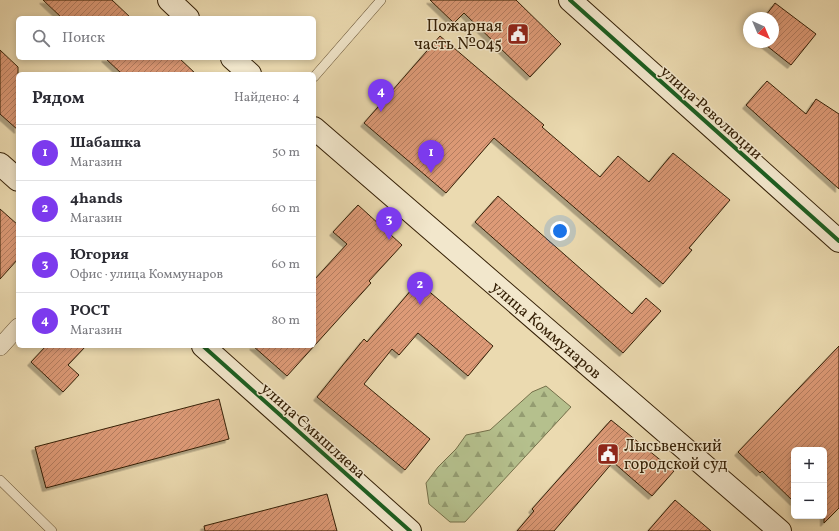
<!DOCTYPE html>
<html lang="ru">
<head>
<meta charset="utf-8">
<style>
  :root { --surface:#fff; --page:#f2f2f3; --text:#2b2b33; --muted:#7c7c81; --line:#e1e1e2; --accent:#7c3aed }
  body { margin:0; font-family:Vollkorn,serif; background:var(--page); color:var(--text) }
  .controls { position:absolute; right:12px; bottom:12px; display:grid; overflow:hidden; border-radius:6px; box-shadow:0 2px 6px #0003 }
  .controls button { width:36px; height:36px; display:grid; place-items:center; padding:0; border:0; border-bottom:1px solid var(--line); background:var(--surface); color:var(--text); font:20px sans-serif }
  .compass { position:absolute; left:743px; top:12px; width:36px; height:36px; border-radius:50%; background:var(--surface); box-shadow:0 2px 6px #0003; rotate:136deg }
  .you { position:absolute; left:560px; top:231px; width:14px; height:14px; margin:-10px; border:3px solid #fff; border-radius:50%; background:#1a73e8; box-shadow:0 0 0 6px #1a73e833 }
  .badge { display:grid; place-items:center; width:26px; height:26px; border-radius:50%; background:var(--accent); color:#fff; font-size:13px; font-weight:700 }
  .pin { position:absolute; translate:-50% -33px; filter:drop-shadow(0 1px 2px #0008) }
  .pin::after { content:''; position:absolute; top:21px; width:14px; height:12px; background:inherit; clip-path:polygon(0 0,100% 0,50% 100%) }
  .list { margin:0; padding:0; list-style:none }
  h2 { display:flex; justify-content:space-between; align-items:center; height:52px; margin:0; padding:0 16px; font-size:17px }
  h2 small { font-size:13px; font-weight:400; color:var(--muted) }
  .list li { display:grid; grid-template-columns:26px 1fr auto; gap:12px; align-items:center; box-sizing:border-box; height:56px; padding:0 16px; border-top:1px solid var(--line) }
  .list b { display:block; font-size:15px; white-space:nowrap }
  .list p { margin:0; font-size:13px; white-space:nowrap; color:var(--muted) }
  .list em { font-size:13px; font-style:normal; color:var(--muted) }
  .icon { flex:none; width:22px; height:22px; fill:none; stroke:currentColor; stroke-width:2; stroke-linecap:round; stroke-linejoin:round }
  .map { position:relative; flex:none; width:839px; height:531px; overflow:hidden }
  .search { position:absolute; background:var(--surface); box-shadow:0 2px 6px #0003; left:16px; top:16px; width:300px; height:44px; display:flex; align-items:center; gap:10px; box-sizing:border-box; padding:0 14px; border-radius:6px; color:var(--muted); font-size:15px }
  .panel { position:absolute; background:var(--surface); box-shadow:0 2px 6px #0003; left:16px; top:72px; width:300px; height:276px; border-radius:6px }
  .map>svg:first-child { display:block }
  .forest { fill:url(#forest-firs); stroke:#75704a }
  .building { fill:url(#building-hatch); stroke:#352006; filter:url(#shadow) }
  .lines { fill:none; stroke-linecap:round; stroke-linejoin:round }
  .lane-casing { stroke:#624e30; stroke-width:10 }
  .street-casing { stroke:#624e30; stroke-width:18 }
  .secondary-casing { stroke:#352006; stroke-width:24 }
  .lane { stroke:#f2e7cc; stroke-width:9 }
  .street { stroke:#f2e7cc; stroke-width:17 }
  .secondary { stroke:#f2e7cc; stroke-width:22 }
  .cycleway-casing { stroke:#f2e7cc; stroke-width:6 }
  .cycleway { stroke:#1b5e20; stroke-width:4 }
  .labels { text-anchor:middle; stroke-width:3; stroke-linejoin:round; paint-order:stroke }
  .poi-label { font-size:16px; fill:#352006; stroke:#f2e7cc; text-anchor:end }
  .street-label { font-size:16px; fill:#352006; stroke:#f2e7cc }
</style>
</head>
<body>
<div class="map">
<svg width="839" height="531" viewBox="0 0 839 531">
  <defs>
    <pattern id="forest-firs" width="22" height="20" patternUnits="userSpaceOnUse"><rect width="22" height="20" fill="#b5c08d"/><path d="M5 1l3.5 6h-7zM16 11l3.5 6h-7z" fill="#949c71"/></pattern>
    <pattern id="building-hatch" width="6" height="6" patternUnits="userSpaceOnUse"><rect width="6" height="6" fill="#dd9a77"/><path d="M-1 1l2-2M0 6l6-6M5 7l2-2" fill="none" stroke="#b47d60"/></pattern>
    <filter id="shadow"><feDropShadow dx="-3.5" dy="3.5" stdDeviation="0" flood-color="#0004"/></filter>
  </defs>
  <rect width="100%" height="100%" fill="#ebdab0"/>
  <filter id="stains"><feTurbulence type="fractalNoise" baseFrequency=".005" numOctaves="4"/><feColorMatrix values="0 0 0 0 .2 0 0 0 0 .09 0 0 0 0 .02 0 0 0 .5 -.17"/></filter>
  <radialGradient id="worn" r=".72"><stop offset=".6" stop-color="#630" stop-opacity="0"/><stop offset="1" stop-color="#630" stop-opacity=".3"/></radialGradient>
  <path class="forest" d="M546 386 571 407 465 522H450L429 504 426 483 438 467 456 449 466 435 490 430 532 392Z"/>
  <path class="building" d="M43 0H112L131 18H62Z
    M430 0H516L561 44 530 77 464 13 454 23Z
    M775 3 816 34 791 65 762 42H773V18H764Z
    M440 36 544 125 542 127 600 177 618 156 649 182 673 153 730 200 689 248 692 250 663 284 494 138 446 193 364 123Z
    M0 50 18 67V130L0 114Z
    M105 58H179L196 74H122Z
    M767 81 806 114 816 99 839 114V189L746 105Z
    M498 196 632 314 646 298 661 311 623 353 475 222Z
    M358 205 402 245 369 281 371 283 287 376 253 346H314V280L347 244 333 232Z
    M0 209 18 225V259L0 279Z
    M418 282 493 346 468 376 418 333 399 355 392 349 364 384 430 439 405 470 317 397 364 339 367 342Z
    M46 346H86L68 365 79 375 63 392 31 362Z
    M839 346V508L824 523V450H794V502L762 471 760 473 738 452Z
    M219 399 229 439 46 488 35 447Z
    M611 420 674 471 652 496 613 462 554 531H517L534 511 532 509Z
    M327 494 337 531H205L204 526Z
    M675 500 711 531H648Z"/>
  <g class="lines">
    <g class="lane-casing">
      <path id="lane" d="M314 77 381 0
        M0 480 52 531"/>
    </g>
    <g class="street-casing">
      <path id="street" d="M0 347 18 327"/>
    </g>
    <g class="secondary-casing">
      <g id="secondary">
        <path d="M169 0 188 18"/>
        <path d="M570 0 839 241"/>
        <path d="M232 58 250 74"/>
        <path id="s1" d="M314 128 780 531"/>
        <path d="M0 164 18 180"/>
        <path d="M203 346 410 531"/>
      </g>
    </g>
    <use href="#lane" class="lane"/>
    <use href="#street" class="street"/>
    <use href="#secondary" class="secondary"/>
    <g class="cycleway-casing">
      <path id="cycleway" d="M570 0 839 241
        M203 346 410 531"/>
    </g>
    <use href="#cycleway" class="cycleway"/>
  </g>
  <defs>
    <g id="civic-square" transform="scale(1.15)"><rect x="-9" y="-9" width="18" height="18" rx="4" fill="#8f2418" stroke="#f2e7cc"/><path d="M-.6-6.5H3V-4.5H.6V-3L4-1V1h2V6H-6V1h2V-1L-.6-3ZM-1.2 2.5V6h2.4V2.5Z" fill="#fff"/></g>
  </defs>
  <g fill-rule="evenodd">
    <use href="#civic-square" x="518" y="34"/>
    <use href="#civic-square" x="608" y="454"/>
  </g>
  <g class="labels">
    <g class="poi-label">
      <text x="502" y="31">Пожарная<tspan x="502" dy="18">часть №045</tspan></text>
      <text x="624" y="451" text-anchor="start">Лысьвенский<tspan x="624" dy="18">городской суд</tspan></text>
    </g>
    <g class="street-label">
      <text transform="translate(712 112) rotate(42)" y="6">улица Революции</text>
      <text dy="6" stroke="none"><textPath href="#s1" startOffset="308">улица Коммунаров</textPath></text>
      <text transform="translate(314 430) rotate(42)" y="6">улица Смышляева</text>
    </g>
  </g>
  <rect width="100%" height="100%" filter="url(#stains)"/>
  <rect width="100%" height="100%" fill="url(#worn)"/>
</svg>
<div class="controls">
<button>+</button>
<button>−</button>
</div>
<svg class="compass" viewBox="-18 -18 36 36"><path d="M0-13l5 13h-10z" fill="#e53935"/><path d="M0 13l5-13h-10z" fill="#7c7c81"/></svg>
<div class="you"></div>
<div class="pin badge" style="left:431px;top:173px">1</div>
<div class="pin badge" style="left:420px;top:305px">2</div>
<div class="pin badge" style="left:389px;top:240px">3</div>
<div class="pin badge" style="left:381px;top:112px">4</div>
<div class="search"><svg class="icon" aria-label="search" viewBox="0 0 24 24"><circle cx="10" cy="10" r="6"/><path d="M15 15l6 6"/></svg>Поиск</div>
<section class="panel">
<h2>Рядом<small>Найдено: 4</small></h2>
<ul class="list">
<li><span class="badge">1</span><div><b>Шабашка</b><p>Магазин</p></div><em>50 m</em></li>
<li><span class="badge">2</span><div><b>4hands</b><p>Магазин</p></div><em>60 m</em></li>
<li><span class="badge">3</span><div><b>Югория</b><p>Офис · улица Коммунаров</p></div><em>60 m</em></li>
<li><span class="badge">4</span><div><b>РОСТ</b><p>Магазин</p></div><em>80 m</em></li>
</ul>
</section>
</div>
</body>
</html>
